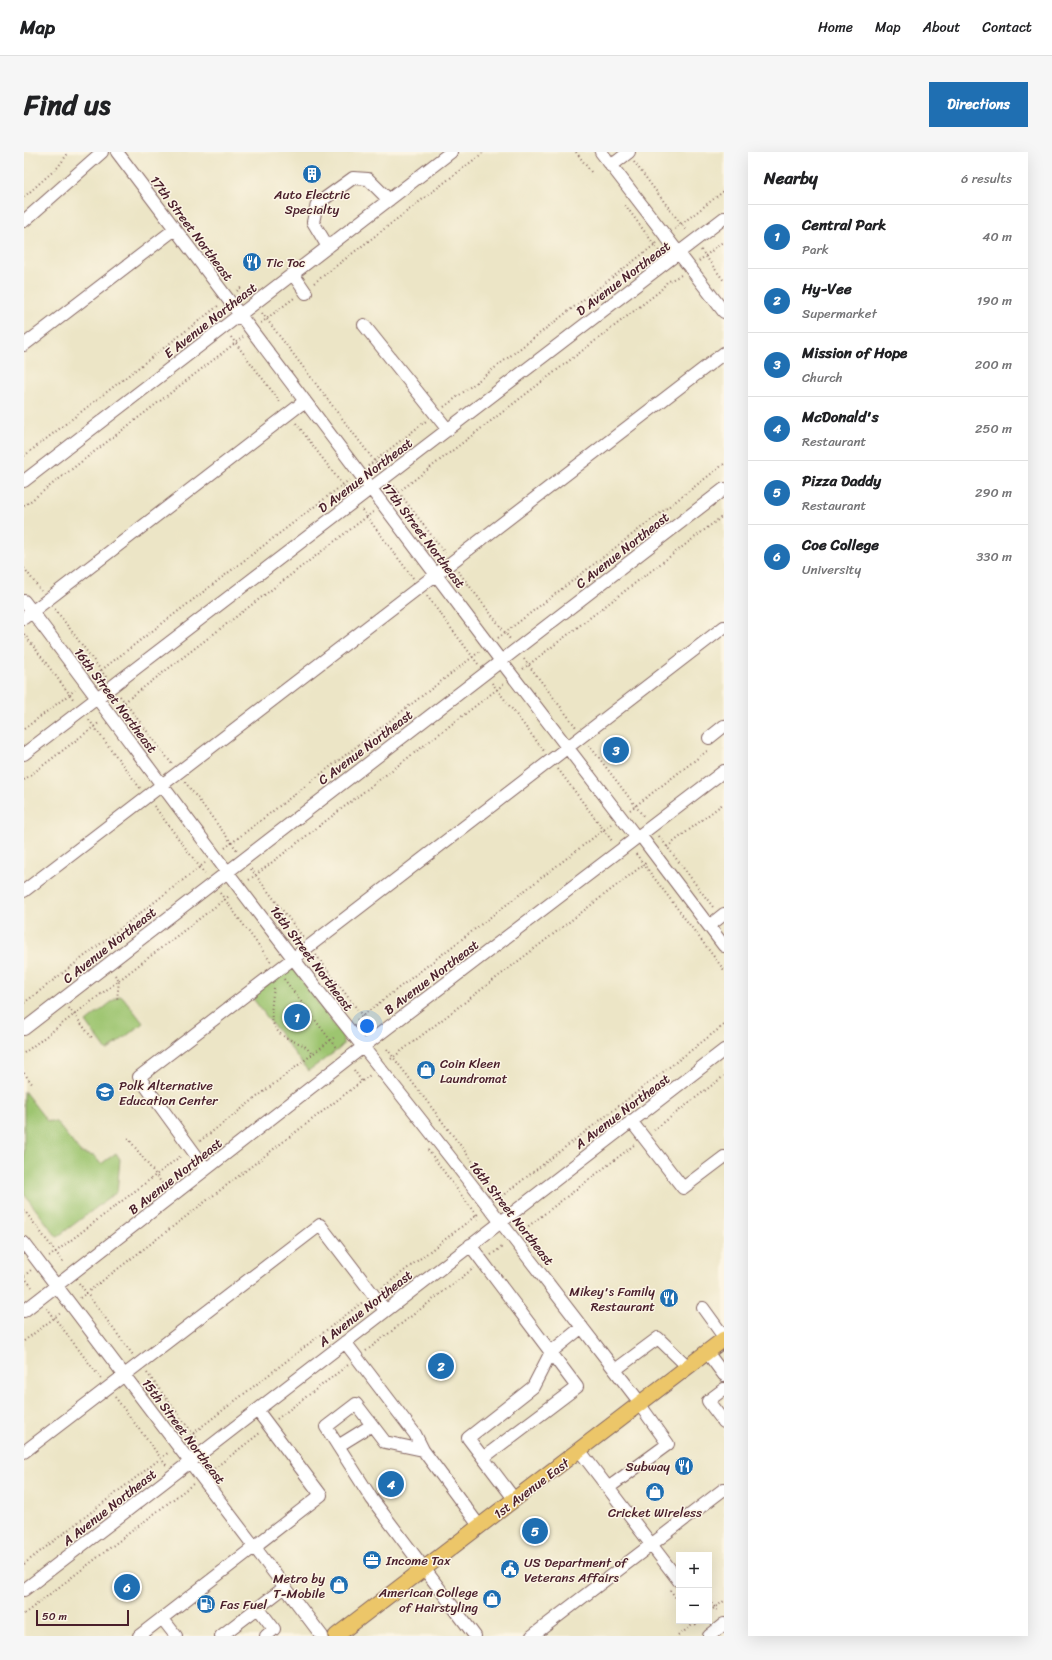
<!DOCTYPE html>
<html lang="en">
<head>
<meta charset="utf-8">
<style>
  :root { --surface:#fff; --page:#f6f6f6; --text:#202124; --muted:#757577; --line:#e0e0e0; --accent:#1f6fb2 }
  body { margin:0; font-family:Sriracha,sans-serif; background:var(--page); color:var(--text) }
  .controls { position:absolute; right:12px; bottom:12px; display:grid; overflow:hidden; border-radius:0px; box-shadow:0 4px 16px #0002 }
  .controls button { width:36px; height:36px; display:grid; place-items:center; padding:0; border:0; border-bottom:1px solid var(--line); background:var(--surface); color:var(--text); font:20px sans-serif }
  .scale { position:absolute; left:12px; bottom:10px; width:93px; box-sizing:border-box; padding-left:4px; border:2px solid #4a1f2b; border-top:0; font-size:11px; line-height:14px; white-space:nowrap; color:#4a1f2b; -webkit-text-stroke:3px #fcf5e5; paint-order:stroke }
  .you { position:absolute; left:343px; top:874px; width:14px; height:14px; margin:-10px; border:3px solid #fff; border-radius:50%; background:#1a73e8; box-shadow:0 0 0 6px #1a73e833 }
  .badge { display:grid; place-items:center; width:26px; height:26px; border-radius:50%; background:var(--accent); color:#fff; font-size:13px; font-weight:700 }
  .pin { position:absolute; translate:-50% -50%; border:2px solid #fff; box-shadow:0 1px 4px #0006 }
  .list { margin:0; padding:0; list-style:none }
  h2 { display:flex; justify-content:space-between; align-items:center; height:52px; margin:0; padding:0 16px; font-size:17px }
  h2 small { font-size:13px; font-weight:400; color:var(--muted) }
  .list li { display:grid; grid-template-columns:26px 1fr auto; gap:12px; align-items:center; box-sizing:border-box; height:64px; padding:0 16px; border-top:1px solid var(--line) }
  .list b { display:block; font-size:15px; white-space:nowrap }
  .list p { margin:0; font-size:13px; white-space:nowrap; color:var(--muted) }
  .list em { font-size:13px; font-style:normal; color:var(--muted) }
  .map { position:relative; flex:none; width:700px; height:1484px; overflow:hidden; border-radius:0px }
  header { display:flex; align-items:center; gap:24px; box-sizing:border-box; height:56px; padding:0 20px; background:var(--surface); border-bottom:1px solid var(--line) }
  header strong { font-size:19px }
  nav { display:flex; gap:22px; margin-inline-start:auto; font-size:14px }
  .intro { display:flex; align-items:center; justify-content:space-between; box-sizing:border-box; height:96px; padding:0 24px }
  h1 { margin:0; font-size:28px }
  .button { padding:10px 18px; border-radius:0px; background:var(--accent); color:#fff; font-size:14px; font-weight:700 }
  main { display:flex; gap:24px; padding:0 24px }
  aside { flex:1; background:var(--surface); border-radius:0px; box-shadow:0 4px 16px #0002 }
  .map>svg:first-child { display:block }
  .green { fill:#9dc570; stroke:#74724e }
  .lines { fill:none; stroke-linecap:round; stroke-linejoin:round }
  .minor-casing { stroke:#836461; stroke-width:14 }
  .major-casing { stroke:#836461; stroke-width:17 }
  .path { stroke:#836461; stroke-width:2; stroke-dasharray:1 3; stroke-linecap:butt }
  .minor { stroke:#fff; stroke-width:12 }
  .major { stroke:#ecc669; stroke-width:15 }
  .labels { text-anchor:middle; stroke-width:3; stroke-linejoin:round; paint-order:stroke }
  .poi-label { font-size:13px; fill:#4a1f2b; stroke:#fcf5e5; text-anchor:start }
  .street-label { font-size:13px; fill:#4a1f2b; stroke:#fcf5e5 }
</style>
</head>
<body>
<header>
<strong>Map</strong>
<nav><a>Home</a><a>Map</a><a>About</a><a>Contact</a></nav>
</header>
<div class="intro"><h1>Find us</h1><a class="button">Directions</a></div>
<main>
<div class="map">
<svg width="700" height="1484" viewBox="0 0 700 1484">
  <rect width="100%" height="100%" fill="#fcf5e5"/>
  <filter id="ink" filterUnits="userSpaceOnUse"><feTurbulence type="fractalNoise" baseFrequency=".025" numOctaves="2"/><feDisplacementMap in="SourceGraphic" scale="8" xChannelSelector="R" yChannelSelector="G"/><feConvolveMatrix kernelMatrix="1 2 1 2 8 2 1 2 1" color-interpolation-filters="sRGB"/></filter>
  <filter id="wash" filterUnits="userSpaceOnUse"><feTurbulence type="fractalNoise" baseFrequency=".012" numOctaves="4" result="noise"/><feDisplacementMap in="SourceGraphic" scale="16" xChannelSelector="R" yChannelSelector="G"/><feGaussianBlur stdDeviation="0.9" result="paint"/><feColorMatrix in="noise" values="0 0 0 0 0 0 0 0 0 0 0 0 0 0 0 0 0 1.4 0 .05"/><feComposite in="paint" operator="in"/></filter>
  <g filter="url(#wash)">
    <rect width="100%" height="100%" fill="#ece5c6"/>
    <path class="green" d="M268 815 319 885V893L315 897 284 919 227 844Z
      M95 844 99 845 119 871 83 899 62 870Z
      M0 939 23 969 32 970 57 1001 70 1004 77 1012 92 1001 96 1007 93 1040 33 1085 0 1042Z"/>
  </g>
  <g filter="url(#ink)">
    <g class="lines">
      <g class="minor-casing">
        <path id="minor" d="M93 0 477 509 613 686
          M577 0 700 160
          M587 14 605 0
          M0 69 78 0
          M304 95 289 70 293 52 329 26 344 27 365 48
          M269 122 282 141
          M340 173 424 278
          M0 193 151 77
          M0 329 427 0
          M0 449C108 591 212 736 323 875 423 999 520 1126 617 1252
          M0 466 281 249
          M685 586 700 574
          M0 602 700 66
          M616 683 700 794
          M0 739 700 201
          M685 774 700 762
          M0 877 700 337
          M607 969 659 1036 700 1005
          M182 1017 115 925 700 475
          M0 1091 298 1484
          M446 1093 553 1235 459 1306
          M679 1156 700 1185
          M0 1159 353 884 700 619
          M321 1190 391 1282 399 1298 456 1375
          M683 1200 700 1223
          M591 1218 634 1186 664 1215
          M700 1237 684 1249 700 1270
          M314 1294 348 1273
          M399 1298 361 1290 332 1252 302 1275 348 1347 451 1484
          M556 1299 655 1429
          M0 1300 296 1073 361 1158
          M584 1336 644 1292 616 1253
          M491 1348 444 1286 509 1235 527 1200 558 1175
          M0 1438 700 898
          M234 1456 250 1477 242 1484
          M138 1466 152 1484
          M115 1484 297 1343 233 1258
          M197 1484 261 1435
          M508 1484 700 1337
          M685 1484 700 1472"/>
      </g>
      <g class="major-casing">
        <path id="major" d="M312 1484 700 1187"/>
      </g>
      <path class="path" d="M552 0 567 20
        M610 10 663 80
        M0 45 34 15 45 0
        M601 53 635 99
        M651 77 700 39
        M677 98 700 129
        M675 109 700 89
        M290 131 460 0
        M213 139 219 134
        M238 161 355 315
        M237 171 270 146
        M207 185 257 251
        M420 255 633 91
        M272 271 323 339
        M0 304 194 154
        M344 314 402 269
        M370 334 421 401
        M368 345 636 139 643 130 657 123
        M0 354 219 185
        M338 358 389 426
        M0 416 17 439
        M434 419 486 487
        M403 444 454 512
        M31 457 82 525
        M0 482 50 548
        M474 486 700 312
        M500 507 552 575
        M499 517 700 363
        M71 523 325 328
        M468 531 520 599
        M96 544 148 612
        M94 555 349 360
        M65 568 116 636
        M0 577 51 538
        M565 593 620 665
        M534 617 588 689
        M0 628 76 570
        M161 630 213 698
        M130 654 181 722
        M606 658 683 599
        M635 684 689 755
        M643 695 700 651
        M201 696 455 500
        M612 702 700 818
        M227 717 279 785
        M225 728 480 532
        M196 741 247 810
        M292 803 346 874
        M91 823 95 828 93 848
        M260 827 313 897
        M250 836C247 857 242 878 267 888 278 893 279 891 287 901
        M0 851 181 711
        M45 856 69 887
        M333 868 587 672
        M363 897 478 1048
        M0 901 205 744
        M367 907 623 710
        M330 918 338 930
        M0 921 9 933
        M630 978 700 924
        M104 986 141 1035
        M176 989 312 884
        M404 998 452 1063
        M474 1047 700 873
        M0 1058 40 1111
        M451 1064 454 1068
        M498 1079 610 993
        M467 1103 478 1095
        M25 1105 158 1003
        M0 1124 7 1118
        M0 1125 8 1135
        M55 1131 109 1203
        M358 1136 454 1062
        M56 1146 346 923
        M23 1156 77 1227
        M0 1189 38 1160
        M342 1199 450 1116
        M123 1221 174 1288
        M91 1245 142 1313
        M253 1267 324 1213
        M163 1286 340 1149
        M187 1319 236 1281
        M0 1412 145 1300
        M646 1438 655 1450
        M685 1448 693 1458
        M689 1457 700 1449
        M0 1462 169 1332
        M669 1469 673 1474
        M654 1484 672 1470"/>
      <use href="#minor" class="minor"/>
      <use href="#major" class="major"/>
    </g>
  </g>
  <defs>
    <g id="building-disc" transform="scale(1)"><circle r="9.5" fill="#1f6fb2" stroke="#fcf5e5"/><path d="M-4-6H4V6H1V3H-1V6H-4ZM-2.5-4.3h1.7v1.8h-1.7ZM.8-4.3h1.7v1.8H.8ZM-2.5-1h1.7V.8h-1.7ZM.8-1h1.7V.8H.8Z" fill="#fff"/></g>
    <g id="restaurant-disc" transform="scale(1)"><circle r="9.5" fill="#1f6fb2" stroke="#fcf5e5"/><path d="M-5-6h1v4h1v-4h1v4h1v-4h1v5L-1.5 .5V6h-2V.5L-5-1ZM5-6V6H3V1.5H1.5Q1.5-4 5-6Z" fill="#fff"/></g>
    <g id="shop-disc" transform="scale(1)"><circle r="9.5" fill="#1f6fb2" stroke="#fcf5e5"/><path d="M-5-2.5h2.3a2.7 3.5 0 0 1 5.4 0H5L5.5 6h-11ZM-1.5-2.5h3a1.5 2.3 0 0 0-3 0Z" fill="#fff"/></g>
    <g id="school-disc" transform="scale(1)"><circle r="9.5" fill="#1f6fb2" stroke="#fcf5e5"/><path d="M0-5L7-2L0 1L-7-2ZM-4 1L0 2.5L4 1V4Q0 6-4 4Z" fill="#fff"/></g>
    <g id="office-disc" transform="scale(1)"><circle r="9.5" fill="#1f6fb2" stroke="#fcf5e5"/><path d="M-6-3h4V-5.5h4V-3h4V5H-6ZM-1-4.5V-3h2v-1.5ZM-6 0V1H6V0Z" fill="#fff"/></g>
    <g id="civic-disc" transform="scale(1)"><circle r="9.5" fill="#1f6fb2" stroke="#fcf5e5"/><path d="M-.6-6.5H3V-4.5H.6V-3L4-1V1h2V6H-6V1h2V-1L-.6-3ZM-1.2 2.5V6h2.4V2.5Z" fill="#fff"/></g>
    <g id="fuel-disc" transform="scale(1)"><circle r="9.5" fill="#1f6fb2" stroke="#fcf5e5"/><path d="M-5.5-6h7V0h2V4h1.3V-2.5L3-4.5l.8-.8L6-3V5H2.5V1h-1V6h-7ZM-4.2-4.7v3.2H.2V-4.7Z" fill="#fff"/></g>
  </defs>
  <g fill-rule="evenodd">
    <use href="#building-disc" x="288" y="22"/>
    <use href="#restaurant-disc" x="228" y="110"/>
    <use href="#shop-disc" x="402" y="918"/>
    <use href="#school-disc" x="81" y="940"/>
    <use href="#restaurant-disc" x="645" y="1146"/>
    <use href="#restaurant-disc" x="660" y="1314"/>
    <use href="#shop-disc" x="631" y="1340"/>
    <use href="#office-disc" x="348" y="1408"/>
    <use href="#civic-disc" x="486" y="1417"/>
    <use href="#shop-disc" x="315" y="1433"/>
    <use href="#shop-disc" x="468" y="1447"/>
    <use href="#fuel-disc" x="182" y="1452"/>
  </g>
  <g class="labels">
    <g class="poi-label">
      <text x="288" y="47" text-anchor="middle">Auto Electric<tspan x="288" dy="15">Specialty</tspan></text>
      <text x="242" y="115">Tic Toc</text>
      <text x="416" y="916">Coin Kleen<tspan x="416" dy="15">Laundromat</tspan></text>
      <text x="95" y="938">Polk Alternative<tspan x="95" dy="15">Education Center</tspan></text>
      <text x="631" y="1144" text-anchor="end">Mikey's Family<tspan x="631" dy="15">Restaurant</tspan></text>
      <text x="646" y="1319" text-anchor="end">Subway</text>
      <text x="631" y="1365" text-anchor="middle">Cricket Wireless</text>
      <text x="362" y="1413">Income Tax</text>
      <text x="500" y="1415">US Department of<tspan x="500" dy="15">Veterans Affairs</tspan></text>
      <text x="301" y="1431" text-anchor="end">Metro by<tspan x="301" dy="15">T-Mobile</tspan></text>
      <text x="454" y="1445" text-anchor="end">American College<tspan x="454" dy="15">of Hairstyling</tspan></text>
      <text x="196" y="1457">Fas Fuel</text>
    </g>
    <g class="street-label">
      <text transform="translate(168 76) rotate(53)" y="5">17th Street Northeast</text>
      <text transform="translate(599 126) rotate(-37)" y="5">D Avenue Northeast</text>
      <text transform="translate(186 168) rotate(-38)" y="5">E Avenue Northeast</text>
      <text transform="translate(341 323) rotate(-37)" y="5">D Avenue Northeast</text>
      <text transform="translate(400 383) rotate(53)" y="5">17th Street Northeast</text>
      <text transform="translate(598 398) rotate(-38)" y="5">C Avenue Northeast</text>
      <text transform="translate(92 548) rotate(53)" y="5">16th Street Northeast</text>
      <text transform="translate(341 595) rotate(-37)" y="5">C Avenue Northeast</text>
      <text transform="translate(85 793) rotate(-38)" y="5">C Avenue Northeast</text>
      <text transform="translate(288 806) rotate(53)" y="5">16th Street Northeast</text>
      <text transform="translate(407 825) rotate(-37)" y="5">B Avenue Northeast</text>
      <text transform="translate(598 959) rotate(-37)" y="5">A Avenue Northeast</text>
      <text transform="translate(151 1024) rotate(-38)" y="5">B Avenue Northeast</text>
      <text transform="translate(488 1061) rotate(52)" y="5">16th Street Northeast</text>
      <text transform="translate(341 1156) rotate(-38)" y="5">A Avenue Northeast</text>
      <text transform="translate(160 1279) rotate(53)" y="5">15th Street Northeast</text>
      <text transform="translate(507 1336) rotate(-37)" y="5">1st Avenue East</text>
      <text transform="translate(85 1355) rotate(-38)" y="5">A Avenue Northeast</text>
    </g>
  </g>
</svg>
<div class="controls">
<button>+</button>
<button>−</button>
</div>
<div class="scale">50 m</div>
<div class="you"></div>
<div class="pin badge" style="left:273px;top:865px">1</div>
<div class="pin badge" style="left:417px;top:1214px">2</div>
<div class="pin badge" style="left:592px;top:598px">3</div>
<div class="pin badge" style="left:367px;top:1332px">4</div>
<div class="pin badge" style="left:511px;top:1379px">5</div>
<div class="pin badge" style="left:103px;top:1435px">6</div>
</div>
<aside>
<h2>Nearby<small>6 results</small></h2>
<ul class="list">
<li><span class="badge">1</span><div><b>Central Park</b><p>Park</p></div><em>40 m</em></li>
<li><span class="badge">2</span><div><b>Hy-Vee</b><p>Supermarket</p></div><em>190 m</em></li>
<li><span class="badge">3</span><div><b>Mission of Hope</b><p>Church</p></div><em>200 m</em></li>
<li><span class="badge">4</span><div><b>McDonald's</b><p>Restaurant</p></div><em>250 m</em></li>
<li><span class="badge">5</span><div><b>Pizza Daddy</b><p>Restaurant</p></div><em>290 m</em></li>
<li><span class="badge">6</span><div><b>Coe College</b><p>University</p></div><em>330 m</em></li>
</ul>
</aside>
</main>
</body>
</html>
